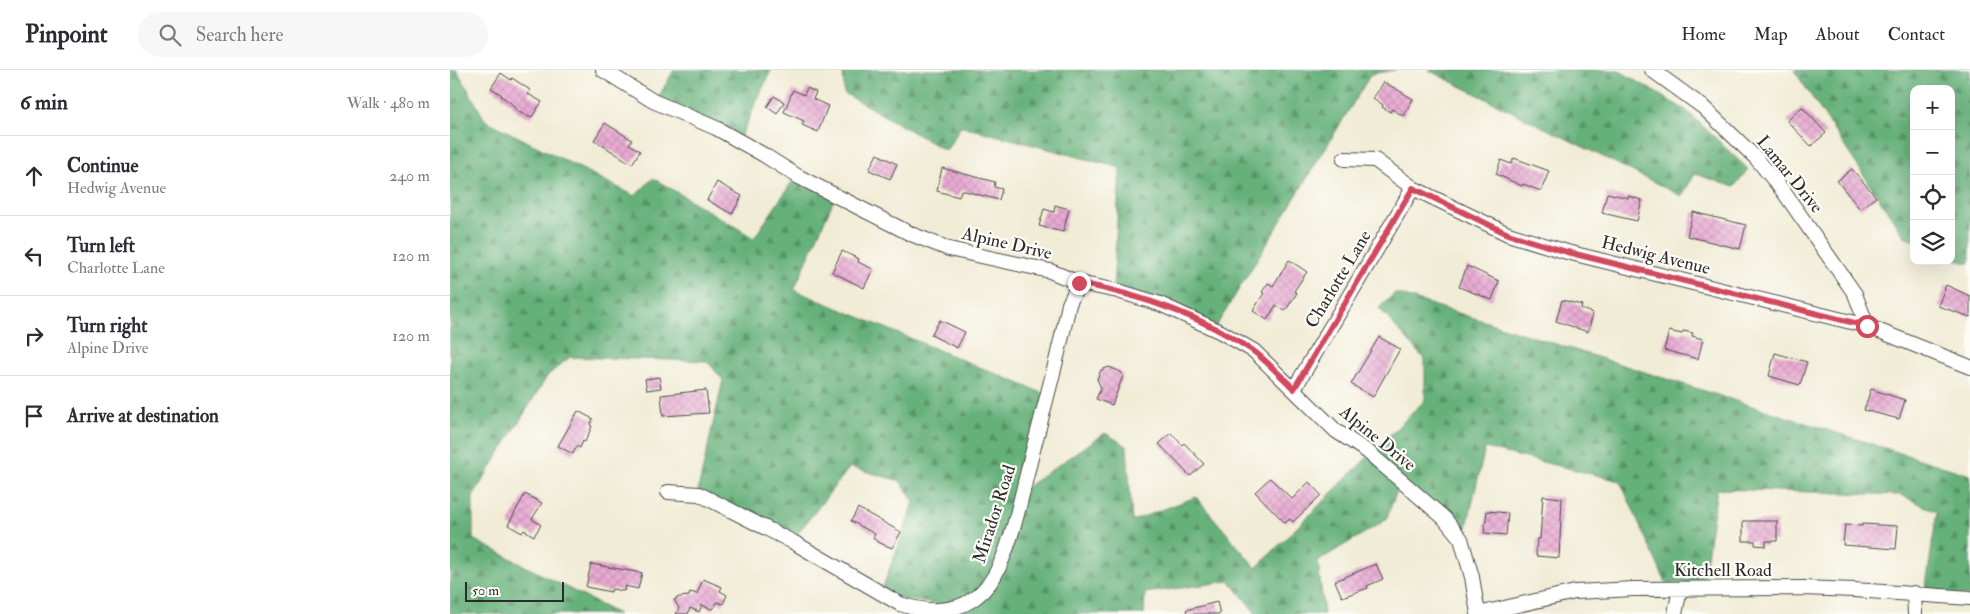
<!DOCTYPE html>
<html lang="en">
<head>
<meta charset="utf-8">
<style>
  :root { --surface:#fff; --page:#f7f7f7; --text:#2b2b33; --muted:#7c7c81; --line:#e1e1e2 }
  body { margin:0; font-family:"IM FELL Double Pica",serif; background:var(--page); color:var(--text) }
  .controls { position:absolute; right:15px; top:15px; display:grid; overflow:hidden; border-radius:10px; box-shadow:0 5px 20px #0002 }
  .controls button { width:45px; height:45px; display:grid; place-items:center; padding:0; border:0; border-bottom:1px solid var(--line); background:var(--surface); color:var(--text); font:25px sans-serif }
  .scale { position:absolute; left:15px; bottom:12px; width:99px; box-sizing:border-box; padding-left:5px; border:2px solid #2b2b2b; border-top:0; font-size:14px; line-height:18px; white-space:nowrap; color:#2b2b2b; -webkit-text-stroke:4px #fdfcf7; paint-order:stroke }
  .stop { position:absolute; width:15px; height:15px; margin:-11px; border:4px solid #d1495b; border-radius:50%; background:#fff }
  .stop.end { background:#d1495b; border-color:#fff; box-shadow:0 1px 5px #0008 }
  .list { margin:0; padding:0; list-style:none }
  h2 { display:flex; justify-content:space-between; align-items:center; height:65px; margin:0; padding:0 20px; font-size:21px }
  h2 small { font-size:16px; font-weight:400; color:var(--muted) }
  .list li { display:grid; grid-template-columns:32px 1fr auto; gap:15px; align-items:center; box-sizing:border-box; height:80px; padding:0 20px; border-top:1px solid var(--line) }
  .list b { display:block; font-size:19px; white-space:nowrap }
  .list p { margin:0; font-size:16px; white-space:nowrap; color:var(--muted) }
  .list em { font-size:16px; font-style:normal; color:var(--muted) }
  .icon { flex:none; width:28px; height:28px; fill:none; stroke:currentColor; stroke-width:2; stroke-linecap:round; stroke-linejoin:round }
  .map { position:relative; flex:none; width:1520px; height:544px; overflow:hidden }
  header { display:flex; align-items:center; gap:30px; box-sizing:border-box; height:70px; padding:0 25px; background:var(--surface); border-bottom:1px solid var(--line) }
  header strong { font-size:24px }
  nav { display:flex; gap:28px; margin-inline-start:auto; font-size:18px }
  .search { width:350px; height:45px; background:var(--page); display:flex; align-items:center; gap:12px; box-sizing:border-box; padding:0 18px; border-radius:28px; color:var(--muted); font-size:19px }
  main { display:flex }
  aside { flex:1; background:var(--surface) }
  .map>svg:first-child { display:block }
  .forest { fill:url(#forest-firs); stroke:#486e52 }
  .building { fill:url(#building-cross-hatch) }
  .lines { fill:none; stroke-linecap:round; stroke-linejoin:round }
  .street-casing { stroke:#494845; stroke-width:16 }
  .street { stroke:#fff; stroke-width:14 }
  .route { stroke:#d1495b; stroke-width:6 }
  .labels { text-anchor:middle; stroke-width:4.5; stroke-linejoin:round; paint-order:stroke }
  .street-label { font-size:18px; fill:#2b2b2b; stroke:#fdfcf7 }
</style>
</head>
<body>
<header>
<strong>Pinpoint</strong>
<div class="search"><svg class="icon" aria-label="search" viewBox="0 0 24 24"><circle cx="10" cy="10" r="6"/><path d="M15 15l6 6"/></svg>Search here</div>
<nav><a>Home</a><a>Map</a><a>About</a><a>Contact</a></nav>
</header>
<main>
<aside>
<h2>6 min<small>Walk · 480 m</small></h2>
<ul class="list">
<li><svg class="icon" aria-label="ahead" viewBox="0 0 24 24"><path d="M12 20V5M6 11l6-6 6 6"/></svg><div><b>Continue</b><p>Hedwig Avenue</p></div><em>240 m</em></li>
<li><svg class="icon" aria-label="left" viewBox="0 0 24 24"><path d="M17 20v-9H6M10 6l-5 5 5 5"/></svg><div><b>Turn left</b><p>Charlotte Lane</p></div><em>120 m</em></li>
<li><svg class="icon" aria-label="right" viewBox="0 0 24 24"><path d="M7 20v-9h11M14 6l5 5-5 5"/></svg><div><b>Turn right</b><p>Alpine Drive</p></div><em>120 m</em></li>
<li><svg class="icon" aria-label="arrive" viewBox="0 0 24 24"><path d="M6 21V4h12l-3 4 3 4H6"/></svg><div><b>Arrive at destination</b></div></li>
</ul>
</aside>
<div class="map">
<svg width="1520" height="544" viewBox="0 0 1520 544">
  <defs>
    <pattern id="forest-firs" width="22" height="20" patternUnits="userSpaceOnUse" patternTransform="scale(1.25)"><rect width="22" height="20" fill="#66b17a"/><path d="M5 1l3.5 6h-7zM16 11l3.5 6h-7z" fill="#549064"/></pattern>
    <pattern id="building-cross-hatch" width="8" height="8" patternUnits="userSpaceOnUse" patternTransform="scale(1.25)"><rect width="8" height="8" fill="#e8abd3"/><path d="M0 0l8 8M0 8l8-8" fill="none" stroke="#c793b5"/></pattern>
  </defs>
  <rect width="100%" height="100%" fill="#fdfcf7"/>
  <filter id="ink" filterUnits="userSpaceOnUse"><feTurbulence type="fractalNoise" baseFrequency=".02" numOctaves="2"/><feDisplacementMap in="SourceGraphic" scale="10" xChannelSelector="R" yChannelSelector="G"/><feConvolveMatrix kernelMatrix="1 2 1 2 8 2 1 2 1" color-interpolation-filters="sRGB"/></filter>
  <filter id="wash" filterUnits="userSpaceOnUse"><feTurbulence type="fractalNoise" baseFrequency=".0096" numOctaves="4" result="noise"/><feDisplacementMap in="SourceGraphic" scale="20" xChannelSelector="R" yChannelSelector="G"/><feGaussianBlur stdDeviation="1.12" result="paint"/><feColorMatrix in="noise" values="0 0 0 0 0 0 0 0 0 0 0 0 0 0 0 0 0 1.4 0 .05"/><feComposite in="paint" operator="in"/></filter>
  <g filter="url(#wash)">
    <rect width="100%" height="100%" fill="#f1ecd6"/>
    <path class="forest" d="M0 0H7L35 50 185 126 203 108 304 168 346 106 385 127 344 220 597 325 568 423 655 363 677 376 682 451 746 427 806 498 975 330V290L929 238 945 223 1520 405V526L1475 522 1487 442 1451 425 1267 419 1253 514 1216 513 1170 411 1035 378 1013 474 950 413 936 450 868 491 874 544H806L780 511 695 523 694 544H502L504 537 430 525 464 432 450 411 400 397 341 472 248 420 273 310 257 291 120 287 98 305 23 426V469L168 544H0Z
      M224 0H321L289 71 208 28Z
      M393 0H946L921 4 765 258 663 219 670 98 511 56 496 81 394 23Z
      M978 0H1168L1237 41 1298 99 1284 117 1245 104 1232 126Z
      M1344 0H1520V193H1516L1501 187V19H1464V170L1454 166Z"/>
    <g id="blocks">
      <path class="building" d="M51 3 61 10 62 8 80 20 78 24 92 32 81 48 67 41 61 33 51 26 52 25 41 18Z
        M934 12 963 29 953 46 942 39 940 42 932 37 933 35 923 28Z
        M357 18 366 22 363 29 378 36 368 62 352 55 354 51 334 42 343 20 354 25Z
        M324 26 334 32 327 44 317 37Z
        M1352 37 1376 63 1361 76 1337 51Z
        M155 53 182 70 179 74 190 81 182 94 144 70Z
        M427 84 447 94 440 109 419 100Z
        M1064 88 1099 101 1091 121 1073 114 1072 116 1046 104 1051 90 1061 94Z
        M492 98 545 112 544 117 552 119 549 130 511 120 509 127 487 121Z
        M1402 99 1426 127 1410 139 1387 111Z
        M267 112 292 126 282 144 257 130Z
        M1157 123 1178 128V126L1192 130 1187 151 1152 143Z
        M605 135 619 139 613 162 589 156 594 139 604 142Z
        M1243 142 1296 155 1290 179 1237 166Z
        M392 181 409 189 408 192 423 199 414 218 382 202Z
        M839 190 857 202 844 221 847 223 835 241 826 235 817 250 803 241 814 223 812 222 818 213 823 216Z
        M1017 196 1049 211 1042 230 1009 217Z
        M1496 215 1520 226V247L1488 236Z
        M1112 230 1132 235 1131 239 1143 243 1138 262 1106 251Z
        M490 250 515 262 507 278 481 265Z
        M1219 261 1232 264 1233 261 1243 263 1242 266 1253 269 1248 289 1214 280Z
        M929 267 950 279 923 327 901 314Z
        M1325 283 1357 292 1350 315 1319 306Z
        M659 297 671 302 673 306 662 335 646 329 651 318 647 309 651 300Z
        M209 307 211 318 197 320 195 309Z
        M1421 319 1455 330 1449 349 1414 340Z
        M256 320 259 343 213 346 211 325Z
        M128 341 143 349 140 355 142 356 135 372 133 371 130 378 127 376 123 384 108 376Z
        M721 363 732 375 734 373 754 394 740 406 709 374Z
        M820 408 842 429 859 412 871 425 843 452 840 449 835 453 805 422Z
        M75 424 92 433 82 449 91 455 84 466 74 460 72 463 58 455Z
        M1093 426 1112 428 1109 488 1086 486 1087 469H1090Z
        M408 438 451 462 442 478 428 472 423 468 425 464 401 451Z
        M1037 441 1058 443 1056 465 1034 463Z
        M1293 451H1327V471H1316V476L1305 475V471H1293Z
        M1412 454 1448 456 1446 479 1393 475 1395 455 1412 456Z
        M141 494 192 503 188 519 175 516 174 521 162 519 161 522 136 517Z
        M926 494 933 509 917 516 918 518 892 527 885 511Z
        M253 509 272 517 270 521 277 525 273 534 267 532 264 538 261 539 252 535 249 542 240 538 238 544H226L229 538 224 530 229 527 239 526 240 522 247 524Z
        M767 532 770 544H737L736 540Z"/>
    </g>
  </g>
  <g filter="url(#ink)">
    <use href="#blocks" fill-opacity="0" stroke="#494845" stroke-width="1"/>
    <g class="lines">
      <g class="street-casing">
        <path id="street" d="M153 0 203 31 266 58 314 85 349 107 461 164 499 179 600 201 629 213 668 221 710 234 771 262 804 281 886 361 918 382 994 448 1011 469 1022 507 1028 544
          M1202 0 1253 37 1306 88 1333 121 1405 224 1417 256
          M894 89 925 90 963 118 1058 164 1117 182 1417 256 1520 297
          M844 319 963 118
          M218 422 249 424 343 472 450 534C475 542 504 544 526 527 535 520 544 508 549 497 565 462 572 422 582 384 595 334 609 284 619 234L629 213
          M1464 523 1465 544
          M1028 544 1125 522 1184 519 1353 518 1404 520 1520 528
          M1225 544 1230 519"/>
      </g>
      <use href="#street" class="street"/>
    </g>
  </g>
  <g class="lines" filter="url(#ink)">
    <path class="route" d="M629 213C690 225 750 245 802 280 817 291 831 306 844 319L963 118 1058 164 1117 182 1417 256"/>
  </g>
  <g class="labels">
    <g class="street-label">
      <text transform="translate(1340 104) rotate(51)" y="6">Lamar Drive</text>
      <text transform="translate(557 173) rotate(13)" y="6">Alpine Drive</text>
      <text transform="translate(1206 185) rotate(14)" y="6">Hedwig Avenue</text>
      <text transform="translate(888 209) rotate(-59)" y="6">Charlotte Lane</text>
      <text transform="translate(928 368) rotate(39)" y="6">Alpine Drive</text>
      <text transform="translate(544 444) rotate(-72)" y="6">Mirador Road</text>
      <text x="1273" y="506">Kitchell Road</text>
    </g>
  </g>
</svg>
<div class="controls">
<button>+</button>
<button>−</button>
<button><svg class="icon" aria-label="locate" viewBox="0 0 24 24"><circle cx="12" cy="12" r="6"/><path d="M12 2v4M12 18v4M2 12h4M18 12h4"/></svg></button>
<button><svg class="icon" aria-label="layers" viewBox="0 0 24 24"><path d="M12 4l9 5-9 5-9-5zM3 14l9 5 9-5"/></svg></button>
</div>
<div class="scale">50 m</div>
<div class="stop" style="left:1417px;top:256px"></div>
<div class="stop end" style="left:629px;top:213px"></div>
</div>
</main>
</body>
</html>
